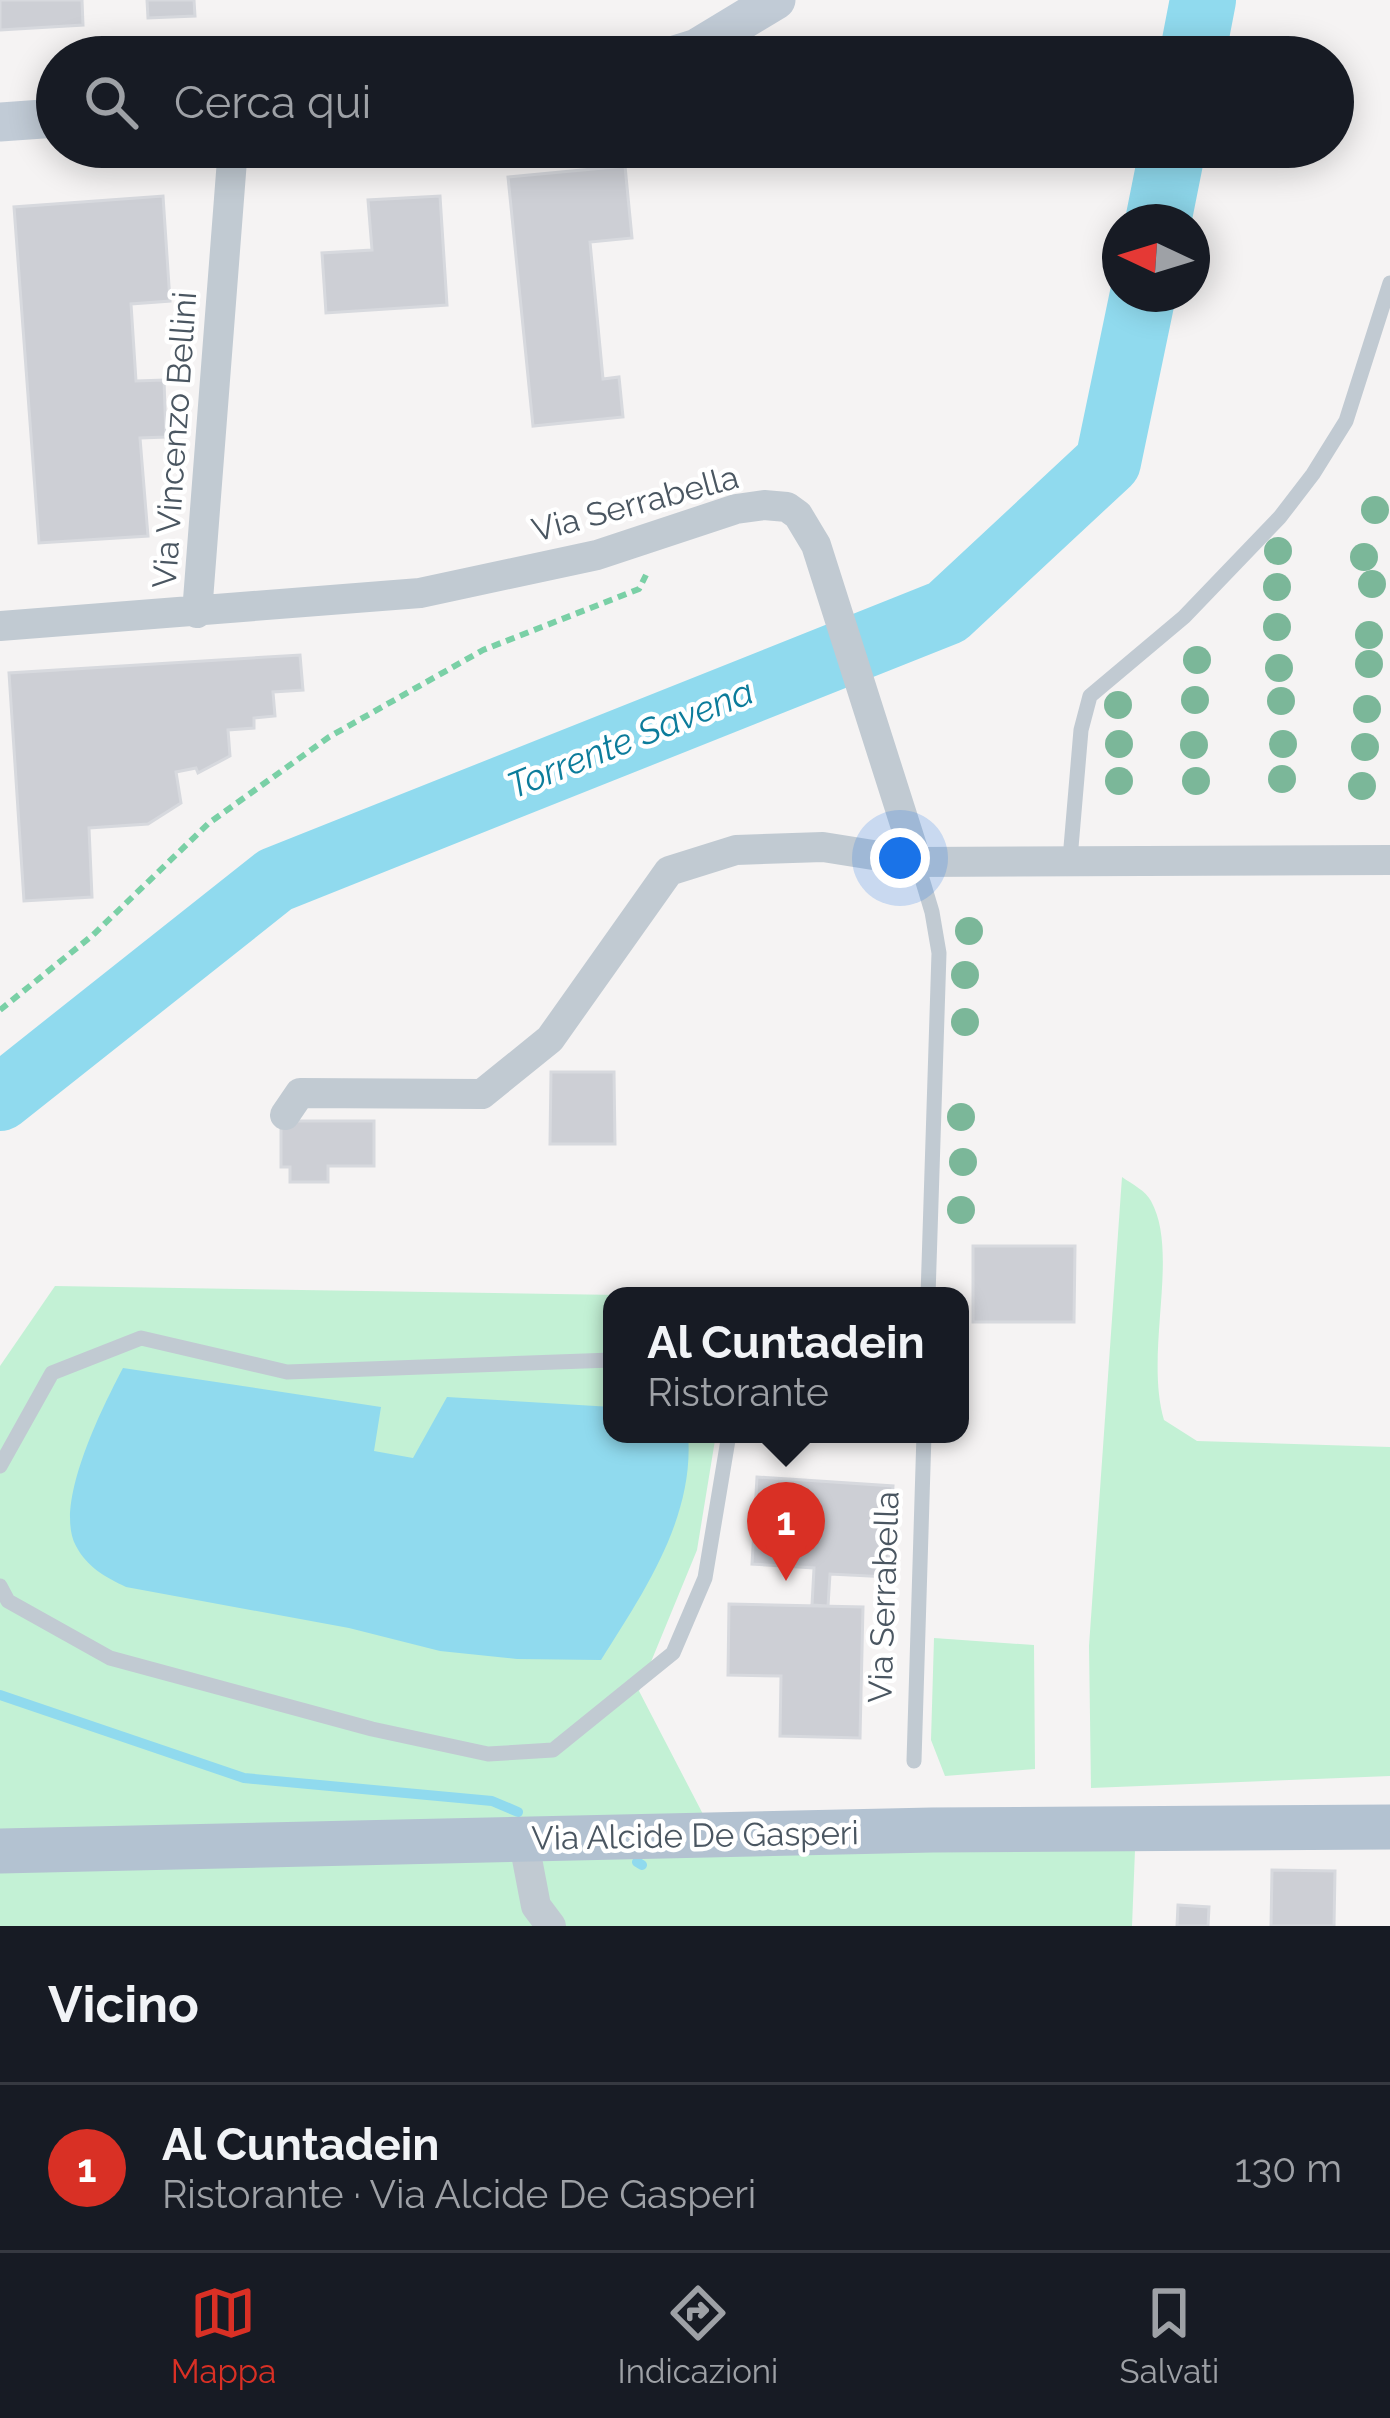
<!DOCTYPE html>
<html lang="it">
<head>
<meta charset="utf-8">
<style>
  :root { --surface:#171b24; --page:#242831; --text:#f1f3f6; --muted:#9ea1a6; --line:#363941; --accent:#d93025 }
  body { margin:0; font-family:Raleway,sans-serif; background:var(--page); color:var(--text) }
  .compass { position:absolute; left:1102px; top:204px; width:108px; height:108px; border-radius:50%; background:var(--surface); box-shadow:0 6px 30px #0003; rotate:274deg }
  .you { position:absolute; left:900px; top:858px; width:42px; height:42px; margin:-30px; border:9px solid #fff; border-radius:50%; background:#1a73e8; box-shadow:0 0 0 18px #1a73e833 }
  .badge { display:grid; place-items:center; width:78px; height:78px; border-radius:50%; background:var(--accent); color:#fff; font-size:39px; font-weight:700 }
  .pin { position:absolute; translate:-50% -99px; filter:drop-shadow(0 3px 6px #0008) }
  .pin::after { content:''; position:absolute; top:63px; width:42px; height:36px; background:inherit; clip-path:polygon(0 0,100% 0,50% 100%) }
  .popup { position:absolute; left:603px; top:1287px; width:366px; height:156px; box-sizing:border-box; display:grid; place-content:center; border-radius:24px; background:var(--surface); filter:drop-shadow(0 3px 9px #0005); font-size:39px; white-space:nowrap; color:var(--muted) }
  .popup b { font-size:45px; color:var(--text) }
  .popup::after { content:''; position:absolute; left:50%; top:100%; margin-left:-24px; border:24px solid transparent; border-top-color:var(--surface) }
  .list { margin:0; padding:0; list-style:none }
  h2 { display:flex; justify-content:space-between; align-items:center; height:156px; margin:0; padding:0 48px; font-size:51px }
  h2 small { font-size:39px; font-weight:400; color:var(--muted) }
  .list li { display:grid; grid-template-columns:78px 1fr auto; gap:36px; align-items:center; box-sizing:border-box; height:168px; padding:0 48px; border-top:3px solid var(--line) }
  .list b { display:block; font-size:45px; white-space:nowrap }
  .list p { margin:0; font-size:39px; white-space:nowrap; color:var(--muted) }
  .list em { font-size:39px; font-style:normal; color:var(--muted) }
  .icon { flex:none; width:66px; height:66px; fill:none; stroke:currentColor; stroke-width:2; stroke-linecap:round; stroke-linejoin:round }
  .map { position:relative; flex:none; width:1390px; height:1926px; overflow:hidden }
  .search { position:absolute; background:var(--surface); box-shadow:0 6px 30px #0003; left:36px; right:36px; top:36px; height:132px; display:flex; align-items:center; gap:30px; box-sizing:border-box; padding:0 42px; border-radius:66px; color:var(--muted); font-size:45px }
  .sheet { height:324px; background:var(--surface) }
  nav { display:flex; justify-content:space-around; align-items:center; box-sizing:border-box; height:168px; border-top:3px solid var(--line); background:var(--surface); font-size:33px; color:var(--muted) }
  nav a { display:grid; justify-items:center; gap:6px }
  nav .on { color:var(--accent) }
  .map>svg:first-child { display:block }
  .green { fill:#c3f1d5 }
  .water { fill:#90daee }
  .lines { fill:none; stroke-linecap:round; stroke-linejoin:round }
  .stream { stroke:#90daee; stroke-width:10 }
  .river { stroke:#90daee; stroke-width:66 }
  .building { fill:#cdcfd5; stroke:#d7d9de; stroke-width:3 }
  .path { stroke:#7ad0a6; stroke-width:6; stroke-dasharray:9 6; stroke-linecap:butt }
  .lane { stroke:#c1cad2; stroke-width:15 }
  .street { stroke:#c1cad2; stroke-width:30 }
  .secondary { stroke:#c1cbd6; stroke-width:39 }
  .primary { stroke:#b3c2d1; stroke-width:45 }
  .tree { fill:#7bb799 }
  .labels { text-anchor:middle; stroke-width:9; stroke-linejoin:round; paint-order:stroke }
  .street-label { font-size:33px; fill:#4a5661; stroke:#fff }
  .water-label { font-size:36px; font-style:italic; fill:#0c7c9b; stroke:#fff }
</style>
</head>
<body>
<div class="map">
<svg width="1390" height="1926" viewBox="0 0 1390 1926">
  <rect width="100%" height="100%" fill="#f5f3f3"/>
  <path class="green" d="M1122 1177C1132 1184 1146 1191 1151 1201 1180 1253 1144 1352 1164 1420L1197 1441 1390 1447V1776L1091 1788 1089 1646Z
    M55 1286 683 1296H612V1434H716L697 1550 639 1691 719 1845 1135 1850 1132 1926H0V1366Z
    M934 1638 1034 1645 1035 1769 945 1776 931 1740Z"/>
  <path class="water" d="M123 1368 381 1407 374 1451 413 1458 447 1397 612 1407V1434H688C695 1517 644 1592 601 1660L517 1659 440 1651 349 1628 126 1587C105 1577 87 1567 76 1546 53 1505 103 1406 123 1368Z"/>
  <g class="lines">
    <path class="stream" d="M0 1695 244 1778 492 1801 518 1812
      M637 1862 642 1865"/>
    <path class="river" d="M1192 57 1203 0
      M1158 222 1173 147
      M0 1098 275 880 947 612 1108 462 1143 294"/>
  </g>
  <path class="building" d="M0 0H82L83 25 0 30Z
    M147 0H194L195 16 148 18Z
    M745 147H769L772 161H748Z
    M625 166 632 238 590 242 603 379 619 377 623 417 533 426 508 177Z
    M163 196 170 301 131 304 136 381 164 380 166 437 140 438 148 536 39 543 14 207Z
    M440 196 447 305 326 313 322 253 372 250 368 200Z
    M300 655 303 690 273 692 275 716 254 718V728L228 730 230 756 198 773 196 768 176 772 181 803 148 824 89 828 92 897 24 901 9 673Z
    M551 1072H614L615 1144H550Z
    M281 1121H374V1166H328V1182H290V1167H281Z
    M973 1246H1075L1074 1322H973Z
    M757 1477 893 1486 888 1577 830 1574 828 1606 812 1605 814 1568 752 1564Z
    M729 1604 863 1607 860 1738 780 1736 781 1676 728 1675Z
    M1272 1870 1335 1871 1334 1926H1271Z
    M1178 1905 1209 1907 1208 1926H1177Z"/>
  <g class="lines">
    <path class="path" d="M0 1010 93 935 209 823 329 737 483 650 639 589 646 575"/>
    <path class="lane" d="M1070 859 1081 730 1090 696 1184 617 1280 517 1313 474 1346 421 1390 283
      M917 862 932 912 939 953 928 1296
      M0 1466 52 1373 141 1338 287 1372 612 1360
      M0 1586 8 1601 110 1658 372 1729 488 1754 553 1750 673 1653 705 1578 729 1434
      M914 1761 924 1434"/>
    <path class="street" d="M197 613 233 147
      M0 626 420 593 597 555 736 509 764 505 787 507 798 515 816 545 917 862 1390 860
      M285 1115 300 1093 482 1094 550 1039 669 871 736 850 823 847 917 862
      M523 1838 536 1906 551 1926"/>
    <path class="secondary" d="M668 57 697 48 776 0
      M0 122 57 118"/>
    <path class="primary" d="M0 1851 932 1830 1390 1827"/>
  </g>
  <g class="tree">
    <circle cx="1375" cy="510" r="14"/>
    <circle cx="1278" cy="551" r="14"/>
    <circle cx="1364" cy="557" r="14"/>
    <circle cx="1372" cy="584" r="14"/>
    <circle cx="1277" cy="587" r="14"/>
    <circle cx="1277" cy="627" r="14"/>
    <circle cx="1369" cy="635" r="14"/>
    <circle cx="1197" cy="660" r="14"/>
    <circle cx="1369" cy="664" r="14"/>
    <circle cx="1279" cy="668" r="14"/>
    <circle cx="1195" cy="700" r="14"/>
    <circle cx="1281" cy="701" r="14"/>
    <circle cx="1118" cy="705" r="14"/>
    <circle cx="1367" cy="709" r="14"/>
    <circle cx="1119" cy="744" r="14"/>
    <circle cx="1283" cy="744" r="14"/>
    <circle cx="1194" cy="745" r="14"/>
    <circle cx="1365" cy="747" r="14"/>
    <circle cx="1282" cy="779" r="14"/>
    <circle cx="1119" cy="781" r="14"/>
    <circle cx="1196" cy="781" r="14"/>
    <circle cx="1362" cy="786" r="14"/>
    <circle cx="969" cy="931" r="14"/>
    <circle cx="965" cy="975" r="14"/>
    <circle cx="965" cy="1022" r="14"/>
    <circle cx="961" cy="1117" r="14"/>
    <circle cx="963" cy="1162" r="14"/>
    <circle cx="961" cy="1210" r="14"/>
  </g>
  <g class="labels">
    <g class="street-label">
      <text transform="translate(174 440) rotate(-86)" y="12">Via Vincenzo Bellini</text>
      <text transform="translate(635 503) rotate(-15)" y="12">Via Serrabella</text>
      <text transform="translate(883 1597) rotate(-88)" y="12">Via Serrabella</text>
      <text transform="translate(695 1835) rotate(-1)" y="12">Via Alcide De Gasperi</text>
    </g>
    <g class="water-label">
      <text transform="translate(630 738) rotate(-22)" y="13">Torrente Savena</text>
    </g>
  </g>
</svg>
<svg class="compass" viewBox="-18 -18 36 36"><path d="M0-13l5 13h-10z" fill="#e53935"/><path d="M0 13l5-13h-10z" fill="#9ea1a6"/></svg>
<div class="you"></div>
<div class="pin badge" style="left:786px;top:1581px">1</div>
<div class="popup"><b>Al Cuntadein</b>Ristorante</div>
<div class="search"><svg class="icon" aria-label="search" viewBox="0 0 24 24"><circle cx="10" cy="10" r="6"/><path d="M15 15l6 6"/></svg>Cerca qui</div>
</div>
<section class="sheet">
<h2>Vicino<small></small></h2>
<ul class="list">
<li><span class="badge">1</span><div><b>Al Cuntadein</b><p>Ristorante · Via Alcide De Gasperi</p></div><em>130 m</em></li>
</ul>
</section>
<nav>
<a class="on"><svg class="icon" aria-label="map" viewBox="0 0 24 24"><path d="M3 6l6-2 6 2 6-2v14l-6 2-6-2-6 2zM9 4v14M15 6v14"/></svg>Mappa</a>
<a><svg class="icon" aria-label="directions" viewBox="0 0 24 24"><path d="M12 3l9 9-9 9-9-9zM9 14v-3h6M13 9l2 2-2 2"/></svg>Indicazioni</a>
<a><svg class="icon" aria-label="saved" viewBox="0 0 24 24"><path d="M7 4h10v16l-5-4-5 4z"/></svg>Salvati</a>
</nav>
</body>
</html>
